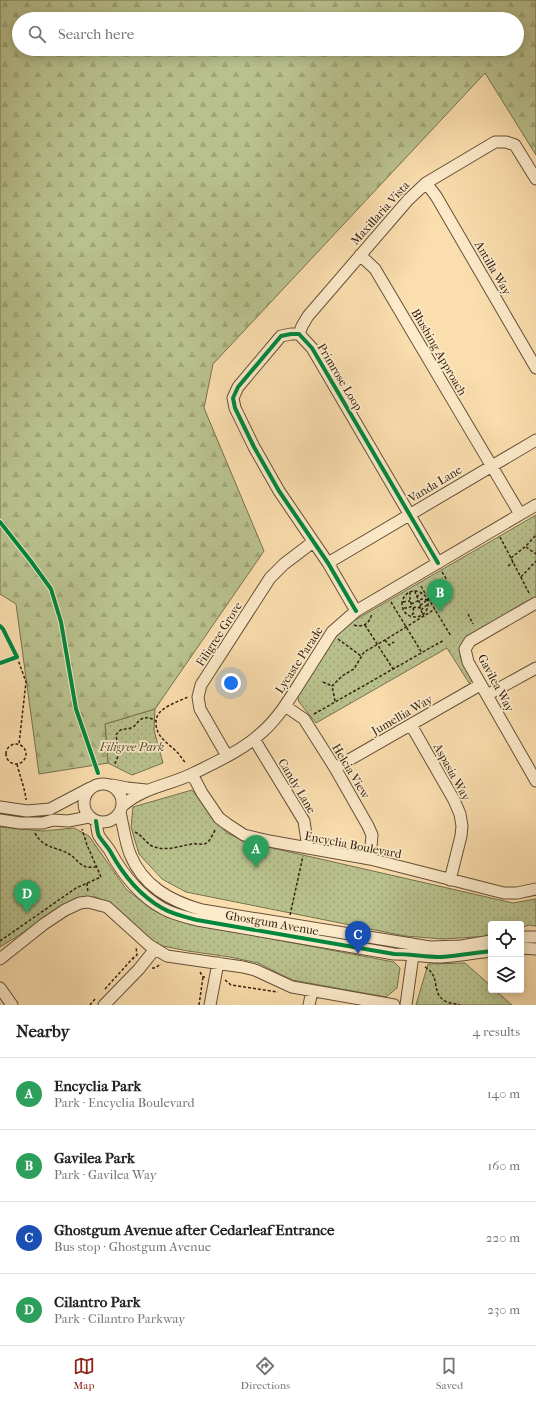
<!DOCTYPE html>
<html lang="en">
<head>
<meta charset="utf-8">
<style>
  :root { --surface:#fff; --page:#f6f6f6; --text:#202124; --muted:#757577; --line:#e0e0e0; --accent:#8f2418 }
  body { margin:0; font-family:"IM FELL French Canon",serif; background:var(--page); color:var(--text) }
  .controls { position:absolute; right:12px; bottom:12px; display:grid; overflow:hidden; border-radius:4px; box-shadow:0 2px 10px #0003 }
  .controls button { width:36px; height:36px; display:grid; place-items:center; padding:0; border:0; border-bottom:1px solid var(--line); background:var(--surface); color:var(--text); font:20px sans-serif }
  .you { position:absolute; left:231px; top:683px; width:14px; height:14px; margin:-10px; border:3px solid #fff; border-radius:50%; background:#1a73e8; box-shadow:0 0 0 6px #1a73e833 }
  .badge { display:grid; place-items:center; width:26px; height:26px; border-radius:50%; background:var(--accent); color:#fff; font-size:13px; font-weight:700 }
  .pin { position:absolute; translate:-50% -33px; filter:drop-shadow(0 1px 2px #0008) }
  .pin::after { content:''; position:absolute; top:21px; width:14px; height:12px; background:inherit; clip-path:polygon(0 0,100% 0,50% 100%) }
  .list { margin:0; padding:0; list-style:none }
  h2 { display:flex; justify-content:space-between; align-items:center; height:52px; margin:0; padding:0 16px; font-size:17px }
  h2 small { font-size:13px; font-weight:400; color:var(--muted) }
  .list li { display:grid; grid-template-columns:26px 1fr auto; gap:12px; align-items:center; box-sizing:border-box; height:72px; padding:0 16px; border-top:1px solid var(--line) }
  .list b { display:block; font-size:15px; white-space:nowrap }
  .list p { margin:0; font-size:13px; white-space:nowrap; color:var(--muted) }
  .list em { font-size:13px; font-style:normal; color:var(--muted) }
  .icon { flex:none; width:22px; height:22px; fill:none; stroke:currentColor; stroke-width:2; stroke-linecap:round; stroke-linejoin:round }
  .map { position:relative; flex:none; width:536px; height:1005px; overflow:hidden }
  .search { position:absolute; background:var(--surface); box-shadow:0 2px 10px #0003; left:12px; right:12px; top:12px; height:44px; display:flex; align-items:center; gap:10px; box-sizing:border-box; padding:0 14px; border-radius:22px; color:var(--muted); font-size:15px }
  .sheet { height:340px; background:var(--surface) }
  nav { display:flex; justify-content:space-around; align-items:center; box-sizing:border-box; height:56px; border-top:1px solid var(--line); background:var(--surface); font-size:11px; color:var(--muted) }
  nav a { display:grid; justify-items:center; gap:2px }
  nav .on { color:var(--accent) }
  .map>svg:first-child { display:block }
  .green { fill:url(#green-dots); stroke:#76724f }
  .forest { fill:url(#forest-firs); stroke:#76724f; fill-rule:evenodd }
  .lines { fill:none; stroke-linecap:round; stroke-linejoin:round }
  .minor-casing { stroke:#665038; stroke-width:13 }
  .path { stroke:#342110; stroke-width:1.5; stroke-dasharray:3 2; stroke-linecap:butt }
  .minor { stroke:#fceaca; stroke-width:11 }
  .cycleway-casing { stroke:#fceaca; stroke-width:6 }
  .cycleway { stroke:#00873e; stroke-width:4 }
  .labels { text-anchor:middle; stroke-width:3.5; stroke-linejoin:round; paint-order:stroke }
  .street-label { font-size:12px; fill:#342110; stroke:#fceaca }
  .park-label { font-size:12px; font-style:italic; fill:#5c5136; stroke:#fceaca }
</style>
</head>
<body>
<div class="map">
<svg width="536" height="1005" viewBox="0 0 536 1005">
  <defs>
    <pattern id="green-dots" width="8" height="8" patternUnits="userSpaceOnUse"><rect width="8" height="8" fill="#b9c28e"/><path d="M2 2h.1M6 6h.1" fill="none" stroke="#a0a679" stroke-width="1.8" stroke-linecap="round"/></pattern>
    <pattern id="forest-firs" width="22" height="20" patternUnits="userSpaceOnUse"><rect width="22" height="20" fill="#b9c28e"/><path d="M5 1l3.5 6h-7zM16 11l3.5 6h-7z" fill="#a0a679"/></pattern>
  </defs>
  <rect width="100%" height="100%" fill="#fbdeae"/>
  <filter id="stains"><feTurbulence type="fractalNoise" baseFrequency=".005" numOctaves="4"/><feColorMatrix values="0 0 0 0 .2 0 0 0 0 .09 0 0 0 0 .02 0 0 0 .5 -.17"/></filter>
  <radialGradient id="worn" r=".72"><stop offset=".6" stop-color="#630" stop-opacity="0"/><stop offset="1" stop-color="#630" stop-opacity=".3"/></radialGradient>
  <path class="green" d="M536 515V597L465 639 460 656 473 680 469 683 447 648 316 723 299 702 297 694 329 644 343 627Z
    M155 709 154 730 163 763 132 775 108 763 105 724Z
    M192 790 227 833 246 842 513 903 536 899V926L529 925 521 928V924H491V936L443 939 405 936 186 892 162 879 139 854 131 827 133 807Z
    M0 827 43 831 74 828 89 836 126 889 150 908 167 917 198 926 246 934 394 962 400 968 397 988 386 997 292 980 258 963 230 957 188 951 163 946 146 938 111 905 96 897 78 898 0 947Z
    M465 963 491 986V990H495L512 1005H416L428 964Z"/>
  <path class="forest" d="M0 0H536V155L485 73 213 364 204 408 264 551 155 709 105 724 108 763 39 774 16 604 0 594ZM19 19H517V49H19Z"/>
  <g class="lines">
    <g class="minor-casing">
      <path id="minor" d="M426 183 436 196 536 368
        M360 255 375 269 520 514
        M299 334 302 326 308 316 408 200 426 183 495 142H506L515 145 536 179
        M328 563 536 440
        M536 603 470 641 465 649 468 662 536 781
        M356 611 328 563 279 491 254 447 235 408 233 398 238 387 281 336 291 334H299L312 348 438 563
        M487 695 536 668
        M285 706 304 719 335 768 368 826 372 835 370 859
        M411 725 454 800 460 814 462 826 461 836 450 880
        M254 739 304 821 308 848
        M227 756 200 709 198 697 201 685 270 578 284 564 313 542
        M335 768 480 685
        M192 774 202 793 219 818 227 824 244 835 269 841 370 859 504 893H517L536 889
        M84 803a19 19 0 1 1 38 0a19 19 0 1 1-38 0Z
        M112 785 127 788 146 790
        M122 806C145 786 169 786 194 773 216 762 241 751 260 734 277 720 289 700 301 681 311 665 322 648 332 632L356 611 536 505
        M0 807 27 811 50 809 90 788
        M120 812C123 825 125 841 130 854 143 886 170 901 202 910L430 947 461 946 491 941
        M0 820 20 823H43L53 820 68 821 89 817
        M96 821C97 826 97 832 99 836 102 841 107 846 110 851 122 873 139 895 162 908 172 914 185 917 197 920L394 954C410 954 425 957 441 957 458 956 474 953 491 951
        M521 937H536
        M521 948 536 949
        M0 959 44 924 65 910 80 903 88 902 107 907 149 945 167 956 243 967 255 970 292 987 394 1005
        M0 988 12 1005
        M104 1005 139 969 155 949
        M210 1005 218 963
        M309 1005 312 991
        M406 1005 414 948"/>
    </g>
    <path class="path" d="M500 537 529 593
      M526 547 536 554
      M511 558 526 546 536 535
      M508 566 513 562
      M442 572 447 580
      M521 577 536 561
      M421 586 426 595
      M415 591C416 597 421 602 420 608
      M402 604a13 13 0 1 1 26 0a13 13 0 1 1-26 0Z
      M416 596H418L422 593
      M428 598 451 636
      M391 602 422 653
      M403 602 410 601
      M411 604 422 599 428 600
      M420 605 424 603 426 600
      M404 608H408L412 606 410 601V592
      M413 608 417 607 420 608 424 617
      M421 610 428 604
      M468 614 473 624
      M412 615 414 612 413 608
      M354 625C364 628 370 623 372 613
      M365 625 393 669
      M338 639 361 656
      M385 640 389 645 394 642
      M17 657 26 682 19 744
      M323 682 332 686
      M335 701 332 686 342 676 354 669 364 652 385 640 435 609
      M314 714 444 640
      M6 754a10 10 0 1 1 20 0a10 10 0 1 1-20 0Z
      M185 762C182 759 180 755 177 752 168 743 156 737 156 723 156 719 157 715 160 712 167 705 179 701 188 697
      M17 764C20 777 25 788 26 800
      M115 764 119 753 116 735C121 726 126 731 133 727 136 725 137 722 140 720 145 716 152 718 156 721
      M135 832C142 835 145 842 152 846 166 852 179 846 192 844 198 843 203 846 208 842 211 839 213 833 216 829
      M35 833C44 850 58 846 72 856 76 859 79 864 84 866 88 868 92 867 96 867
      M87 883 88 893
      M290 915 303 856
      M0 941 76 888 101 877 87 845 82 829
      M134 959 133 958 137 955 136 947
      M425 967C442 977 430 992 445 1001 449 1004 455 1003 460 1005
      M152 968H155L161 964
      M200 972 203 977H205
      M225 980 231 985 278 992
      M105 989 133 958
      M90 1005 95 999
      M199 1005 203 977"/>
    <use href="#minor" class="minor"/>
    <g class="cycleway-casing">
      <path id="cycleway" d="M0 522 30 560 51 589 61 622 76 709 98 773
        M356 611 328 563 279 491 254 447 235 408 233 398 238 387 281 336 291 334H299L312 348 438 563
        M0 626 3 629 17 657 0 663
        M96 821C97 826 97 832 99 836 102 841 107 846 110 851 122 873 139 895 162 908 172 914 185 917 197 920L394 954C410 954 425 957 441 957 458 956 474 953 491 951"/>
    </g>
    <use href="#cycleway" class="cycleway"/>
  </g>
  <g class="labels">
    <g class="street-label">
      <text transform="translate(380 213) rotate(-48)" y="4">Maxillaria Vista</text>
      <text transform="translate(493 268) rotate(60)" y="4">Antilla Way</text>
      <text transform="translate(439 352) rotate(60)" y="4">Blushing Approach</text>
      <text transform="translate(340 377) rotate(59)" y="4">Primrose Loop</text>
      <text transform="translate(435 484) rotate(-31)" y="4">Vanda Lane</text>
      <text transform="translate(219 634) rotate(-57)" y="4">Filigree Grove</text>
      <text transform="translate(299 660) rotate(-57)" y="4">Lycaste Parade</text>
      <text transform="translate(496 683) rotate(62)" y="4">Gavilea Way</text>
      <text transform="translate(402 715) rotate(-30)" y="4">Jumellia Way</text>
      <text transform="translate(351 771) rotate(59)" y="4">Helcia View</text>
      <text transform="translate(452 772) rotate(61)" y="4">Aspasia Way</text>
      <text transform="translate(297 786) rotate(59)" y="4">Candy Lane</text>
      <text transform="translate(353 845) rotate(11)" y="4">Encyclia Boulevard</text>
      <text transform="translate(272 923) rotate(10)" y="4">Ghostgum Avenue</text>
    </g>
    <g class="park-label">
      <text x="132" y="751">Filigree Park</text>
    </g>
  </g>
  <rect width="100%" height="100%" filter="url(#stains)"/>
  <rect width="100%" height="100%" fill="url(#worn)"/>
</svg>
<div class="controls">
<button><svg class="icon" aria-label="locate" viewBox="0 0 24 24"><circle cx="12" cy="12" r="6"/><path d="M12 2v4M12 18v4M2 12h4M18 12h4"/></svg></button>
<button><svg class="icon" aria-label="layers" viewBox="0 0 24 24"><path d="M12 4l9 5-9 5-9-5zM3 14l9 5 9-5"/></svg></button>
</div>
<div class="you"></div>
<div class="pin badge" style="left:256px;top:868px;background:#2e9e5b">A</div>
<div class="pin badge" style="left:440px;top:612px;background:#2e9e5b">B</div>
<div class="pin badge" style="left:358px;top:954px;background:#1a4fb4">C</div>
<div class="pin badge" style="left:27px;top:913px;background:#2e9e5b">D</div>
<div class="search"><svg class="icon" aria-label="search" viewBox="0 0 24 24"><circle cx="10" cy="10" r="6"/><path d="M15 15l6 6"/></svg>Search here</div>
</div>
<section class="sheet">
<h2>Nearby<small>4 results</small></h2>
<ul class="list">
<li><span class="badge" style="background:#2e9e5b">A</span><div><b>Encyclia Park</b><p>Park · Encyclia Boulevard</p></div><em>140 m</em></li>
<li><span class="badge" style="background:#2e9e5b">B</span><div><b>Gavilea Park</b><p>Park · Gavilea Way</p></div><em>160 m</em></li>
<li><span class="badge" style="background:#1a4fb4">C</span><div><b>Ghostgum Avenue after Cedarleaf Entrance</b><p>Bus stop · Ghostgum Avenue</p></div><em>220 m</em></li>
<li><span class="badge" style="background:#2e9e5b">D</span><div><b>Cilantro Park</b><p>Park · Cilantro Parkway</p></div><em>230 m</em></li>
</ul>
</section>
<nav>
<a class="on"><svg class="icon" aria-label="map" viewBox="0 0 24 24"><path d="M3 6l6-2 6 2 6-2v14l-6 2-6-2-6 2zM9 4v14M15 6v14"/></svg>Map</a>
<a><svg class="icon" aria-label="directions" viewBox="0 0 24 24"><path d="M12 3l9 9-9 9-9-9zM9 14v-3h6M13 9l2 2-2 2"/></svg>Directions</a>
<a><svg class="icon" aria-label="saved" viewBox="0 0 24 24"><path d="M7 4h10v16l-5-4-5 4z"/></svg>Saved</a>
</nav>
</body>
</html>
